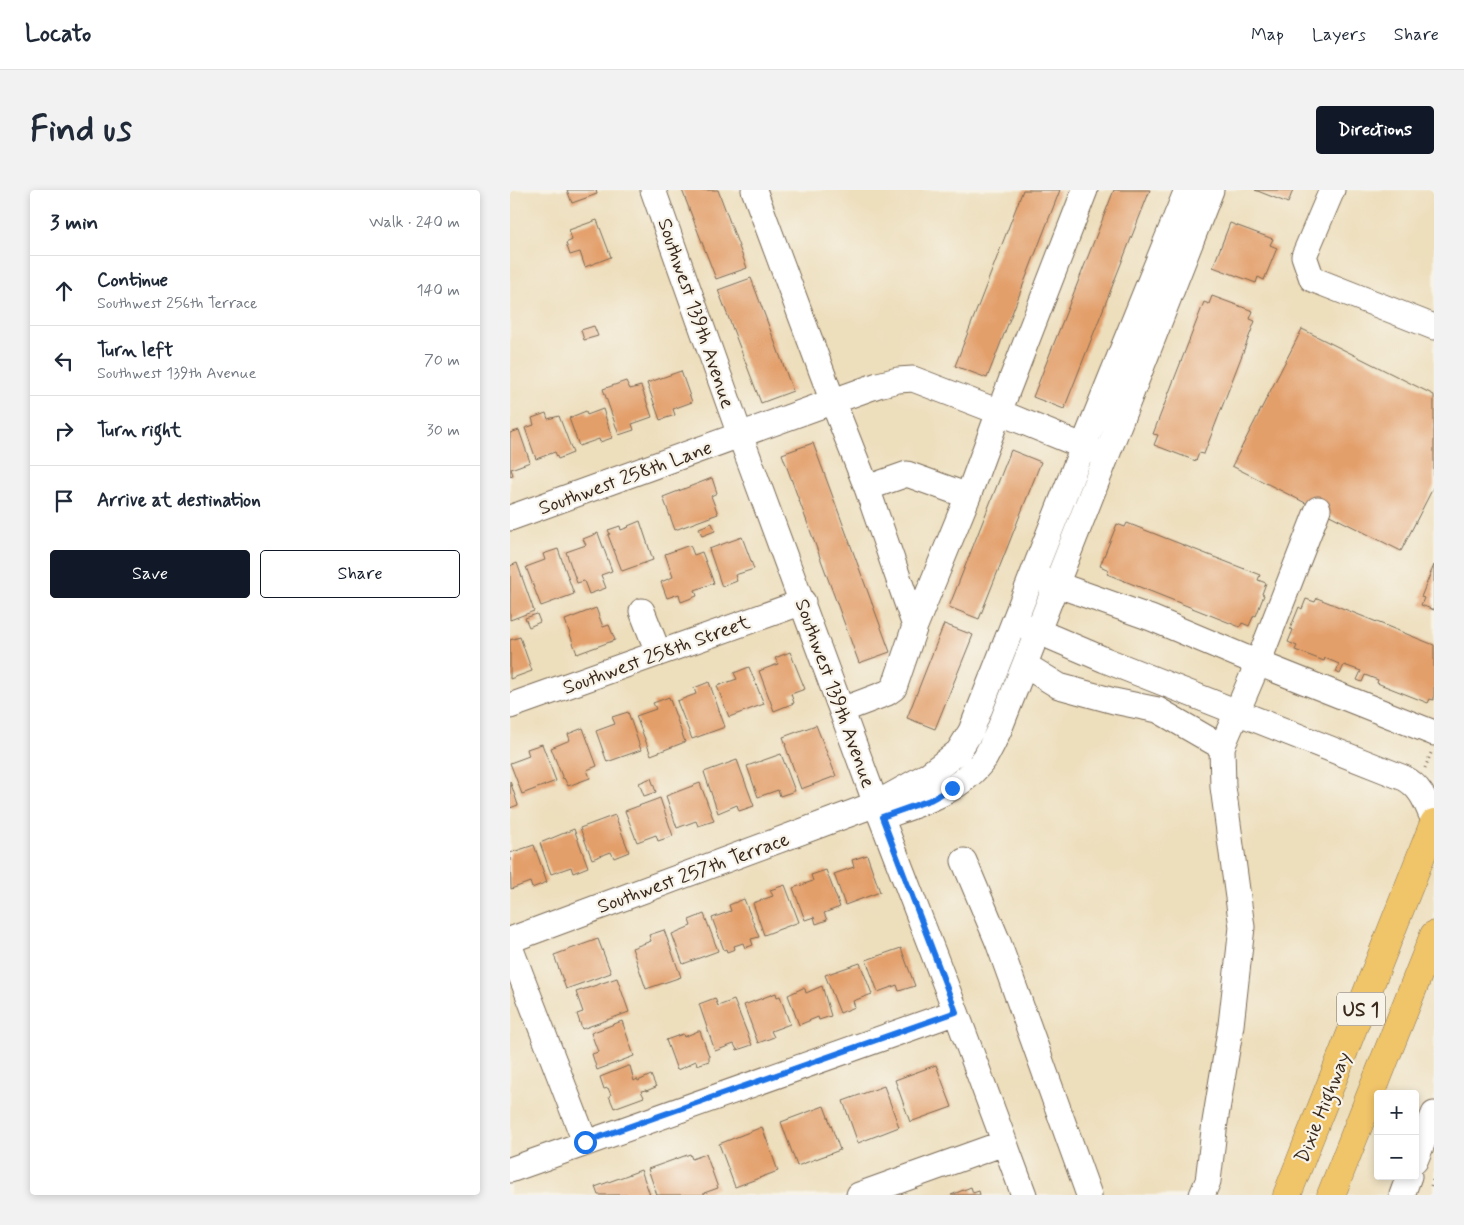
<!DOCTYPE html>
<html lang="en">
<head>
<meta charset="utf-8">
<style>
  :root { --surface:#fff; --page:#f2f2f3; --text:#1f2937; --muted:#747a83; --line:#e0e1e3; --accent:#111827 }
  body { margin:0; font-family:Mynerve,sans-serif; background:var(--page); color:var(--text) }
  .controls { position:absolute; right:15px; bottom:15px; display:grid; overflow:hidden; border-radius:5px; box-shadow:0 2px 8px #0003 }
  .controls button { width:45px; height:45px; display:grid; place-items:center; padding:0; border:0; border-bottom:1px solid var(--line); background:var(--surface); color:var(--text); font:25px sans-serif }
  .stop { position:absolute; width:15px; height:15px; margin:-11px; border:4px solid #1a73e8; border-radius:50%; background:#fff }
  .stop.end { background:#1a73e8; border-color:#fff; box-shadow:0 1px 5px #0008 }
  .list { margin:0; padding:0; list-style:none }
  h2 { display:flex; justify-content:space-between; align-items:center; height:65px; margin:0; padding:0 20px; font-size:21px }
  h2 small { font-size:16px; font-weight:400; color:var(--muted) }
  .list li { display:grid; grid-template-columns:32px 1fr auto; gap:15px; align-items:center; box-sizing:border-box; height:70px; padding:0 20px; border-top:1px solid var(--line) }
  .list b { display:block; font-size:19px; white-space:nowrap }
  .list p { margin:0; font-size:16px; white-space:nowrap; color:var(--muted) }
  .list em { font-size:16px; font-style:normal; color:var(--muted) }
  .actions { display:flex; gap:10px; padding:15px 20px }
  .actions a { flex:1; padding:11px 0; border:1px solid var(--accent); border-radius:5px; text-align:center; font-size:18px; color:var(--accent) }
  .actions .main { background:var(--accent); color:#fff }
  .icon { flex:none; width:28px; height:28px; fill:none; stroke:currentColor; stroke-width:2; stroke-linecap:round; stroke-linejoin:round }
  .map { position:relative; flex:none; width:924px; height:1005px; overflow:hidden; border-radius:5px }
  header { display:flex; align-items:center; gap:30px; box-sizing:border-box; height:70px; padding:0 25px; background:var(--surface); border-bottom:1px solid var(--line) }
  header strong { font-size:24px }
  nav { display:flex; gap:28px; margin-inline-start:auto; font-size:18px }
  .intro { display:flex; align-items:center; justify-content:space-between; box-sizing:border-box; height:120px; padding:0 30px }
  h1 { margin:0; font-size:35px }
  .button { padding:12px 22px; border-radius:5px; background:var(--accent); color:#fff; font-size:18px; font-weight:700 }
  main { display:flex; gap:30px; padding:0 30px }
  aside { flex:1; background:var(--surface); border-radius:5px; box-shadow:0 2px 8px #0003 }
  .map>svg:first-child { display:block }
  .building { fill:#e39f6b }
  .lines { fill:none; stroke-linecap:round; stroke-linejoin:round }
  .minor-casing { stroke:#796955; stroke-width:27 }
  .highway-casing { stroke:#796955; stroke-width:29 }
  .path { stroke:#796955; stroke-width:3; stroke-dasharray:1 4; stroke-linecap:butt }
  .minor { stroke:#fff; stroke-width:25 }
  .highway { stroke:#f0c469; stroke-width:28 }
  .route { stroke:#1a73e8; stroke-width:6 }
  .labels { text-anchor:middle; stroke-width:4.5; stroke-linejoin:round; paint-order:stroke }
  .shield { fill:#f7f3e8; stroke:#73665b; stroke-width:1 }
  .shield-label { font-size:19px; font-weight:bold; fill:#3b2a1e }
  .street-label { font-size:20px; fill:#3b2a1e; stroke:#f7f3e8 }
</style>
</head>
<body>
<header>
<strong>Locato</strong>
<nav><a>Map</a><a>Layers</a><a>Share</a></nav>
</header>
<div class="intro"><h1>Find us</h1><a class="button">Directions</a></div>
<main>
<aside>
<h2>3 min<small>Walk · 240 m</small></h2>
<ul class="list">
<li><svg class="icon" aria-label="ahead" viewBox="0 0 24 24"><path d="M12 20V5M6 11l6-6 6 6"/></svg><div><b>Continue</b><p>Southwest 256th Terrace</p></div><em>140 m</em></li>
<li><svg class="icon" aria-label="left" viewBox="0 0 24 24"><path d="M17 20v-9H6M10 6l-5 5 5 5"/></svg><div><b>Turn left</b><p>Southwest 139th Avenue</p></div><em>70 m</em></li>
<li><svg class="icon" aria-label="right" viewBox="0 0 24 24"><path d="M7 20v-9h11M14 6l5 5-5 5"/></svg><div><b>Turn right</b></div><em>30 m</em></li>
<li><svg class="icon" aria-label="arrive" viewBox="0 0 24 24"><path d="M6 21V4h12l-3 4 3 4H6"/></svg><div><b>Arrive at destination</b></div></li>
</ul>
<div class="actions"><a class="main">Save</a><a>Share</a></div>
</aside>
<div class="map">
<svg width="924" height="1005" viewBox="0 0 924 1005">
  <rect width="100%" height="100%" fill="#f7f3e8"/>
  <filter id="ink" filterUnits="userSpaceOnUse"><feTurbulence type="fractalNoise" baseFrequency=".02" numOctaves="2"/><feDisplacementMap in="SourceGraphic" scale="10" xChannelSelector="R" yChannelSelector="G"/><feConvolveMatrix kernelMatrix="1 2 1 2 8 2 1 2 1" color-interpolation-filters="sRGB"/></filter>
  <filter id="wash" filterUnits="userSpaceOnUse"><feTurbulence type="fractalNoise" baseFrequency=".0096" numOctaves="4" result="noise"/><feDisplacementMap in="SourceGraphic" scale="20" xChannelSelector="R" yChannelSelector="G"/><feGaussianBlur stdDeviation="1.12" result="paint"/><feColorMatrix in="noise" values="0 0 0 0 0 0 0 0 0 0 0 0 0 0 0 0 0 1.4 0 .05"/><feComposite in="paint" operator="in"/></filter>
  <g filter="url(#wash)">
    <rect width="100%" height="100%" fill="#eddebc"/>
    <g id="blocks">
      <path class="building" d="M57 0H86L87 4 62 13Z
        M172 0H208L237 78 206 89Z
        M513 0H550L477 188 445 176Z
        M604 0H640L554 219 523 207Z
        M745 0H783L778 13Z
        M87 30 101 67 75 77 70 62 60 65 56 53 62 50 59 40Z
        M720 33 763 49 760 55 767 58 754 90 748 87 746 93 703 77Z
        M241 88 283 201 251 213 208 100Z
        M702 106 743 121 740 129 745 131 694 264 689 263 686 271 644 255 648 245 643 244 694 112 699 114Z
        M84 136 88 146 74 150 71 140Z
        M792 139 924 205V296L891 361 722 276Z
        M171 181 182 212 163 219 165 225 150 230 137 193Z
        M116 191 120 199 131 196 142 227 122 234 124 240 109 245 93 199Z
        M93 219 102 248 90 252 89 249 69 256 59 228 76 221 77 225Z
        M36 223 38 229 49 226 63 263 48 269 45 262 26 269 15 238 24 235 22 228Z
        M9 240 20 272 1 279 3 285 0 286V243Z
        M303 253 380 462 349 473 272 264Z
        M501 260 531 272 469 429 439 417Z
        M202 288 207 303 201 306 208 324 165 340 153 307Z
        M130 331 143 370 112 381 98 345 100 344 98 340 110 336 111 340 119 337 118 336Z
        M202 333 205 341 192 346 189 338Z
        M617 333 750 385 748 390 756 393 752 404 754 405 746 426 744 425 739 436 732 433 730 437 597 384 599 380 590 376 607 334 615 337Z
        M88 343 102 381 91 385 96 398 79 404 74 391 67 393 56 362 76 355 73 349Z
        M232 347 244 379 225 385 227 391 212 397 199 359Z
        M180 355 184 365 192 362 204 393 185 400 187 406 171 412 169 404 157 408 151 392 163 387 155 364Z
        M48 359 64 404 31 416 16 377 35 370 33 364Z
        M7 373 24 421 0 430V376Z
        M924 375V420L911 415 914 408 911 407Z
        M807 408 924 455V510L920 509 918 513 867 493 868 490 855 485 852 492 847 490 851 481 834 475 830 484 826 482 829 474 815 468 814 471 785 460 787 456 778 452 783 440 780 439 789 417 792 419 796 409 805 412Z
        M86 418 93 437 99 435 105 450 67 464 55 430Z
        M27 424 30 432 19 437 15 428Z
        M434 434 463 445 425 539 397 528Z
        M10 447 22 481 0 489V450Z
        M280 462 295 499 281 504 284 513 264 521 249 481 268 474 265 468Z
        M239 477 254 514 219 527 207 496 227 489 224 483Z
        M199 492 215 537 182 549 167 511 186 504 184 498Z
        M159 507 175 552 141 565 126 526 146 519 143 513Z
        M118 522 131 560 97 572 86 541 105 534 102 527Z
        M306 535 326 586 291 599 275 555H276L273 547Z
        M73 538 87 576 77 580 80 588 58 596 54 588 53 589 41 558 60 550 58 544Z
        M32 554 46 591 12 604 0 573 19 566 17 559Z
        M271 564 285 601 270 606 268 600 248 607 237 576Z
        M227 570 244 616 229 621 227 615 208 623 194 582Z
        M141 588 146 602 134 606 129 593Z
        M0 591 8 615 0 618Z
        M190 593 204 631 188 636 186 631 167 638 156 606Z
        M150 608 163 646 148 651 146 645 127 652 115 621Z
        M105 625 119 662 104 668 101 662 82 669 70 638Z
        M64 639 78 677 63 683 61 677 41 684 30 653Z
        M24 655 37 692 22 698 20 692 1 699 0 663Z
        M357 665 370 702 335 715 324 684 344 677 342 670Z
        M316 680 330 717 314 723 317 730 306 734 304 727 295 730 283 698 303 691 301 685Z
        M275 695 289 732 254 745 243 713 263 706 260 700Z
        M234 709 249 747 241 749 243 755 235 758 233 753 224 756 225 759 217 762 216 759 214 760 202 728 221 721 219 715Z
        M194 724 208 761 173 774 162 744 181 736 179 730Z
        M154 740 171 787 136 799 122 758 141 751 139 745Z
        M88 749 101 783 56 799 44 765Z
        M391 758 405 796 389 801 387 795 368 802 356 770Z
        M350 773 362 804 343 811 345 817 330 823 315 785Z
        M107 788 119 822 72 839 67 824 73 822 66 802Z
        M312 796 321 826 309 830 308 827 289 835 278 805 293 798 295 799 296 803Z
        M266 803 267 807 270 806 280 834 261 841 264 847 248 853 234 815Z
        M205 808 208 816 224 810 242 855 227 860 224 854 205 861 189 814Z
        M112 831 124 866 87 880 82 864 88 862 81 843Z
        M188 841H190L199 866V871L187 875 186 871 179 874V875L167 880 156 850 173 844 174 847Z
        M426 875 442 917 400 932 385 890Z
        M118 876H120L124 891 127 889 128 891 141 885 146 897 136 901V900L131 901 134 907 104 918 99 906 101 905 98 898 94 899 90 887Z
        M374 896 389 937 348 953 333 911Z
        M314 916 330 960 287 976 271 932Z
        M252 937 268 981 225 997 209 954Z
        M180 964 182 969 196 964 208 998 194 1003V1005H147L138 979Z
        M131 980 140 1005H88L85 997Z
        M461 997 463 1003 469 1001 470 1005H441Z"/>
    </g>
  </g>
  <g filter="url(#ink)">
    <use href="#blocks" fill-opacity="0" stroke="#796955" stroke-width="1"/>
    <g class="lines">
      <g class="minor-casing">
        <path id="minor" d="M143 0 230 245 366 614 446 822 514 1005
          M244 0 323 212 357 298 405 436
          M822 0 794 66 802 89 924 137
          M357 298 397 284 458 306
          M0 328 368 195 388 190 403 189 489 222 587 262
          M531 389 641 428 748 473 924 543
          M132 421 148 462
          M513 435 595 470 894 588C912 597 917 615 924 631
          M515 475 549 496 604 511 648 520 712 557 713 597 732 737 721 835 705 932 698 991 692 1005
          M0 516 293 412
          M332 520 377 503 384 498 405 436 458 306 489 222 575 0
          M712 557 748 473 808 319
          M372 627C409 614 451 602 475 568 480 559 485 549 489 540L701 0
          M454 671 488 752 579 1005
          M0 750 366 614 418 585 448 562 461 541 573 257 677 0
          M0 757 75 952
          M905 971 924 924
          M0 980 446 822
          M349 1005 494 953
          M892 1005 899 986"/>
      </g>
      <g class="highway-casing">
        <path id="highway" d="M777 1005 924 633
          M821 1005 924 745"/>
      </g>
      <path class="path" d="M915 578 921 563
        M921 996 924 987"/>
      <use href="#minor" class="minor"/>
      <use href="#highway" class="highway"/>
    </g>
  </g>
  <g class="lines" filter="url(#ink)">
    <path class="route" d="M75 952 446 822 372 627 420 610 442 598"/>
  </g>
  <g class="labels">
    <rect class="shield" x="827" y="802.5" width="48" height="33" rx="4"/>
    <g class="shield-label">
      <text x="851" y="826">US 1</text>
    </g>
    <g class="street-label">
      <text transform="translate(187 123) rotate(71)" y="7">Southwest 139th Avenue</text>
      <text transform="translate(115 287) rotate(-20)" y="7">Southwest 258th Lane</text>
      <text transform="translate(146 464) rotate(-20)" y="7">Southwest 258th Street</text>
      <text transform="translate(326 503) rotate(70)" y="7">Southwest 139th Avenue</text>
      <text transform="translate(183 682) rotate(-20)" y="7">Southwest 257th Terrace</text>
      <text transform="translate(812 917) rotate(-68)" y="7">Dixie Highway</text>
    </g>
  </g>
</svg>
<div class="controls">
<button>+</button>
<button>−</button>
</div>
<div class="stop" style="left:75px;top:952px"></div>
<div class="stop end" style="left:442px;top:598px"></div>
</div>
</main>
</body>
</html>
